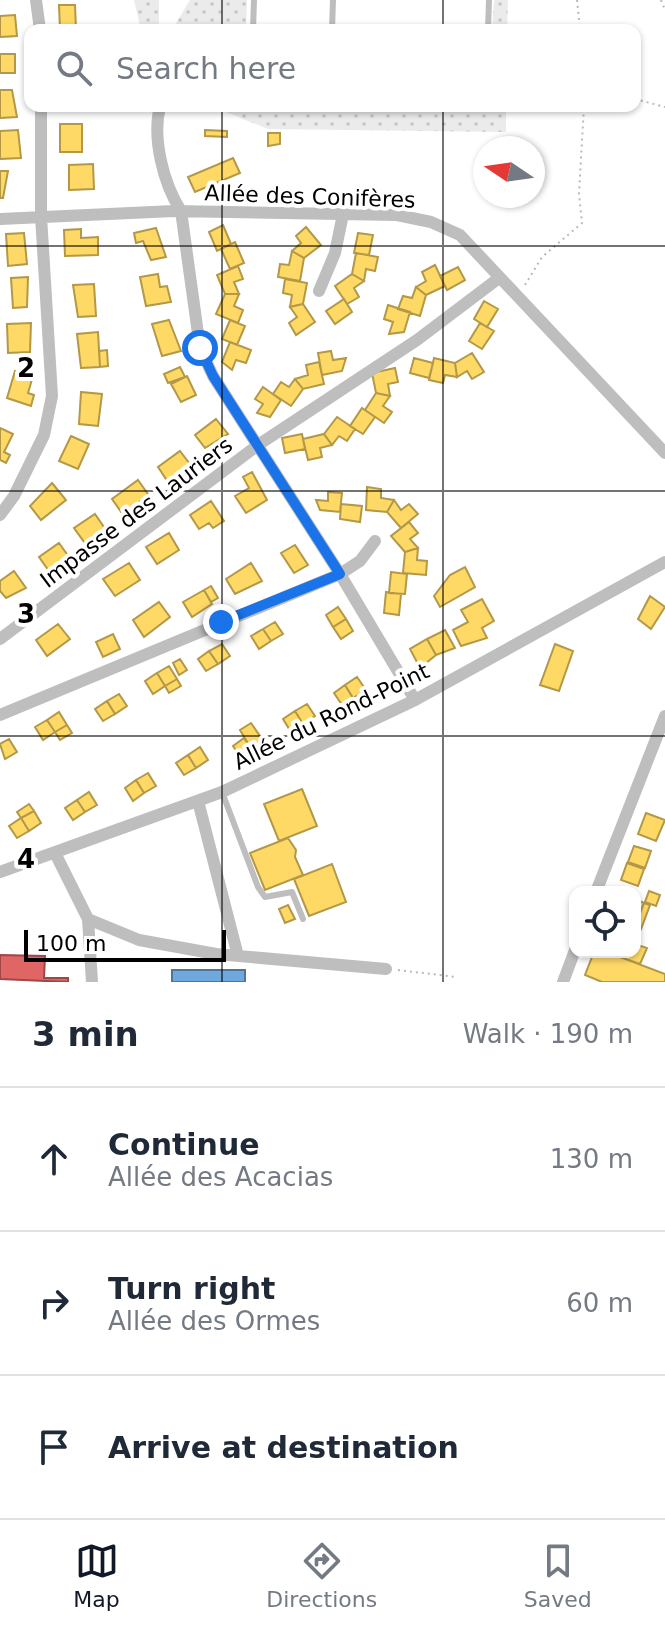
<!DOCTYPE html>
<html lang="en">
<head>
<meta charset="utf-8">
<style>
  :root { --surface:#fff; --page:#f2f2f3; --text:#1f2937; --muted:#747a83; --line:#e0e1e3; --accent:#111827 }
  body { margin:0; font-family:"DejaVu Sans",sans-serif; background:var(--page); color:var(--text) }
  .controls { position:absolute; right:24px; bottom:24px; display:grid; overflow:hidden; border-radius:16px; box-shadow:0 2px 6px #0004 }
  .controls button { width:72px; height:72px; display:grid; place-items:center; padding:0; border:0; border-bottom:2px solid var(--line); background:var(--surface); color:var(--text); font:40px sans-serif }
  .compass { position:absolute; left:473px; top:136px; width:72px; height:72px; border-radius:50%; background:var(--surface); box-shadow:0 2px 6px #0004; rotate:283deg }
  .scale { position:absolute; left:24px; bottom:20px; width:202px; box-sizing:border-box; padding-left:8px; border:4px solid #000; border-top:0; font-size:22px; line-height:28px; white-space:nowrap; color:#000; -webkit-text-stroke:6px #fff; paint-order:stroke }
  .stop { position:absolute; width:24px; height:24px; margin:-18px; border:6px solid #1a73e8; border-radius:50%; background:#fff }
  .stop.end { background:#1a73e8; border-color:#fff; box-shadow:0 2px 8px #0008 }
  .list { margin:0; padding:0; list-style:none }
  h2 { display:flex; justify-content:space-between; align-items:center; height:104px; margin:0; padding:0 32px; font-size:34px }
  h2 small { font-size:26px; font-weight:400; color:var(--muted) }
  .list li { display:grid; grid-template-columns:52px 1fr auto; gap:24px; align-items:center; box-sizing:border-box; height:144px; padding:0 32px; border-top:2px solid var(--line) }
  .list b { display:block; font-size:30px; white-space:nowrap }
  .list p { margin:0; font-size:26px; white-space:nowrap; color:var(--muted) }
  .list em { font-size:26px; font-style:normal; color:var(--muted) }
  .icon { flex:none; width:44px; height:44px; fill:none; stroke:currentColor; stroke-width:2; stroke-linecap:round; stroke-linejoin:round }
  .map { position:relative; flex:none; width:665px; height:982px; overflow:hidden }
  .search { position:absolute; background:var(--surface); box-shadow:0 2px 6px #0004; left:24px; right:24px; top:24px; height:88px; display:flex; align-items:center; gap:20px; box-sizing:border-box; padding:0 28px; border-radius:16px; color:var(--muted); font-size:30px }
  .sheet { height:536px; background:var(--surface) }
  nav { display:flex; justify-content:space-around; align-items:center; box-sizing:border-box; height:112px; border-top:2px solid var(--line); background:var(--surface); font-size:22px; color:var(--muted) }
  nav a { display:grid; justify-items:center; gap:4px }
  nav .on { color:var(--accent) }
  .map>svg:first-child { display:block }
  .grass { fill:url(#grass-dots) }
  .homes { fill:#ffd966; stroke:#b29847; stroke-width:2 }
  .shops { fill:#e06666; stroke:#9d4747; stroke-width:2 }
  .schools { fill:#6fa8dc; stroke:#4e769a; stroke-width:2 }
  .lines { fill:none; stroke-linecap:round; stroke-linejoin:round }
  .path { stroke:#b9b9b9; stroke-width:2; stroke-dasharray:2 4; stroke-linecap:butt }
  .lane { stroke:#bebebe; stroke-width:6 }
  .street { stroke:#bebebe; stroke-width:12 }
  .route { stroke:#1a73e8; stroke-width:10 }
  .grid { fill:none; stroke:#000; stroke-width:2; stroke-opacity:0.55 }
  .labels { text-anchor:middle; stroke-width:8; stroke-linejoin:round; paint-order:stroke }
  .street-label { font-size:22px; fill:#000; stroke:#fff }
  .grid-label { font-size:26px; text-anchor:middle; font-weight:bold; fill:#000; stroke:#fff; stroke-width:8; stroke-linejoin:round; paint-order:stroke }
</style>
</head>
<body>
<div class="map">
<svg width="665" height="982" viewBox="0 0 665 982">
  <defs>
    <pattern id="grass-dots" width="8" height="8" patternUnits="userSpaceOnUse" patternTransform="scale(2)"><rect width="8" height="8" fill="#ebebeb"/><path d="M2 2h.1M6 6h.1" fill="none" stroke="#c8c8c8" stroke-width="1.8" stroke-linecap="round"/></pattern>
  </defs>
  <rect width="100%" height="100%" fill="#fff"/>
  <path class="grass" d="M134 0H159V30H141Z
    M190 0H247L246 30H176V23Z
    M494 0H508L507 30H492Z
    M211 106H506V132L268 129Z"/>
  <path class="homes" d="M59 5H75L76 30H60Z
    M15 15 17 36 0 37V16Z
    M0 54H15V73H0Z
    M0 90H12L17 117 0 118Z
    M60 124H82V152H60Z
    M18 130 21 158 0 159V131Z
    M205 130 227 131V137L205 136Z
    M268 133H280V144L268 146Z
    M233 158 240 173 195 192 188 177Z
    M93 164 94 189 69 190V165Z
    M0 171H8L3 198H0Z
    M223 225 231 244 217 251 209 232Z
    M306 227 321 245 304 258 292 251 301 243 296 236Z
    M156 228 166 257 151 260 143 241 136 243 134 233Z
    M81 229V238L98 237V255L65 256 64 230Z
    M24 233 27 264 8 266 6 234Z
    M358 233 373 235 369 255 354 253Z
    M235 242 244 263 230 269 221 249Z
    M292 251 304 258 300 281 278 277 280 264 289 265Z
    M356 253 378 257 375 271 366 269 364 281 352 274Z
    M435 265 445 286 426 295 416 287 426 281 422 272Z
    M238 266 243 279 234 282 239 294H225L217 275Z
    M458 267 465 280 447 290 440 276Z
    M158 274 160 287 167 286 171 302 146 306 140 277Z
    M352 274 364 281 354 288 359 297 347 304 335 286Z
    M28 277 27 307 13 308 11 278Z
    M285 279 307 283 303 304 290 307 292 295 283 293Z
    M94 284 96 316 78 317 73 285Z
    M416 287 426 295 420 316 398 309 403 296 412 298Z
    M225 294H239L234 306 243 310 238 323 216 314Z
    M344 299 352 312 335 324 326 311Z
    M484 301 498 309 487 327 474 319Z
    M303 304 315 322 296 335 289 323 297 317 290 307Z
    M388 305 410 312 404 332 389 334 393 322 384 319Z
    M169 320 181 351 162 356 152 324Z
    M230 320 245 326 237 345 222 339Z
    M31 323 30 352 8 353 7 324Z
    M480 323 494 331 482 349 469 341Z
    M98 332 100 367 81 368 77 334Z
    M230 342 251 350 246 363 236 360 232 370 222 362Z
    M107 350 108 366 100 367 99 351Z
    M331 351 333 360 346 358 342 371 322 375 318 353Z
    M472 353 484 372 472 379 467 371 457 377 455 363Z
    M414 358 433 363 429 378 410 373Z
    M434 358 455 363 457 377 445 375 443 383 429 380Z
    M319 362 324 384 303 389 295 379 308 375 306 365Z
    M180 367 185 377 168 383 164 374Z
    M395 368 398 382 388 384 390 396 376 393 372 373Z
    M15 371 33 376 28 393 34 395 31 406 7 398Z
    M187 376 196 395 181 402 171 384Z
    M295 379 303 389 291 406 273 394 281 382 289 387Z
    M263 387 281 400 270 417 257 413 263 404 255 399Z
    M81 392 102 394 98 426 79 424Z
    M376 393 390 396 383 406 392 412 384 423 365 410Z
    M362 408 375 417 363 434 350 426Z
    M337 417 355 429 347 441 339 436 332 445 324 434Z
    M216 419 228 434 205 448 195 435Z
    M0 428 13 434 4 452 10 455 6 463 0 460Z
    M302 434 305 449 285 453 282 438Z
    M324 434 332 445 320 448 322 457 308 460 303 439Z
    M71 436 89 444 78 469 59 461Z
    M180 451 193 468 170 485 158 467Z
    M252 472 267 500 246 513 235 496 249 488 243 477Z
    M138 480 148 494 124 516 112 499Z
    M52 483 66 500 41 520 30 506Z
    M367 487 381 489V498L394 500 387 512 366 510Z
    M328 492 342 493 340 512 320 510 316 500 328 501Z
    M394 500 401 510 409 504 418 514 401 528 387 512Z
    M211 501 224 521 213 528 209 523 199 529 190 515Z
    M341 504 362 506 360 522 340 519Z
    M95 514 106 530 87 546 74 528Z
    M409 522 418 533 410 539 418 548 405 552 391 536Z
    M169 533 179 550 157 564 146 547Z
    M59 543 69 557 49 571 39 557Z
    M295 545 308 565 294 573 281 553Z
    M418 548 417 560 427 561 426 575 403 573 405 552Z
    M129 563 140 580 115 596 103 579Z
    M251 563 262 581 235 594 226 579Z
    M465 567 475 587 440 607 434 596 450 575Z
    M14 571 26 588 6 598 0 591V581Z
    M391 572 407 574 405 594 389 593Z
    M211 586 218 598 211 602 204 590Z
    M204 590 212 604 192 617 183 602Z
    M386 592 401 594 399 615 384 613Z
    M650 596 665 607 651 629 638 619Z
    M482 599 494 621 482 628 487 638 461 646 453 630 468 622 461 610Z
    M159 602 170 617 144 637 133 620Z
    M338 607 346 619 333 627 326 615Z
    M346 619 353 631 341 639 333 627Z
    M275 622 283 634 271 641 263 629Z
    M58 624 70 639 47 656 36 640Z
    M263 629 271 641 259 649 251 636Z
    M445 630 455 648 436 655 427 639Z
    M113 634 120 649 103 657 96 642Z
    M427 639 436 655 420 668 410 649Z
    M222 644 230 656 218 664 209 651Z
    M555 644 573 651 559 691 540 685Z
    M209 651 218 664 206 671 198 659Z
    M180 659 187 670 179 675 173 663Z
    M169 666 177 679 165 686 157 673Z
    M157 673 165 686 153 694 145 681Z
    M357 677 366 690 353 698 345 685Z
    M177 679 181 686 169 693 165 686Z
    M345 685 353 698 342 705 334 693Z
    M119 694 127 706 115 714 107 701Z
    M107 701 115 714 103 721 95 709Z
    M307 704 315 716 303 724 295 711Z
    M295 711 303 724 291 732 283 719Z
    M59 712 67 725 55 732 47 720Z
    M47 720 55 732 43 740 35 727Z
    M251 723 264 742 252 750 240 730Z
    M67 725 72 733 60 740 55 732Z
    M244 738 252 750 241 758 233 746Z
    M9 739 17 752 5 759 0 744Z
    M200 747 208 760 196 768 188 755Z
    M188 755 196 768 184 775 176 763Z
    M148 773 156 786 144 793 136 780Z
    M136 780 144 793 133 801 125 788Z
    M302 789 317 826 279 841 264 804Z
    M89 792 97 805 85 812 77 800Z
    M77 800 85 812 73 820 65 808Z
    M29 804 34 811 21 818 17 812Z
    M34 811 41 823 29 831 21 818Z
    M646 813 665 820 656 841 638 834Z
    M21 818 29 831 17 838 9 826Z
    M288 838 296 850 295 857 303 875 265 890 250 853Z
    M634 846 651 851 645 868 628 862Z
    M627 863 644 869 638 886 621 880Z
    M332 864 346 902 309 916 294 879Z
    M649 891 660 895 656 906 645 902Z
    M635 899 644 903 635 926Z
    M644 903 650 905 641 929 635 926Z
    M288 905 295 919 285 923 279 909Z
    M635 944 647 948 640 964 620 957 622 952H635Z
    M594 952H607L665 974V982H602L585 975Z"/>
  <path class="shops" d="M0 955 45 956 44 978H68V982L0 979Z"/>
  <path class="schools" d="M172 970H245V982H172Z"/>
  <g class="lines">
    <path class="path" d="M577 0 580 30
      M661 0 665 10
      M635 99 665 107
      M525 285 542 257 582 223 579 194 584 106
      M398 970 456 977"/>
    <path class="lane" d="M253 30 254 0
      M332 30 333 0
      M488 30 489 0
      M222 792 258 887 265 897 292 892 303 919"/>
    <path class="street" d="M36 0 40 30
      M160 106C152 138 163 183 181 211L200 348 213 376 340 574 415 700
      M0 219 174 211 397 215 431 222 460 235 665 453
      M319 291 335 253 343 214
      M0 515 14 496 44 435 52 396 41 216V106
      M0 639 258 445 417 340 499 278
      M0 715 340 574 360 561 375 541
      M198 801 238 956
      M55 853 88 919 139 940 216 954 386 969
      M0 872 222 792 415 700 665 562
      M596 892 665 716
      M88 919 92 982
      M563 982 575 950"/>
  </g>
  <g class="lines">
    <path class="route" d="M200 348 213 376 340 574 221 622"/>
  </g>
  <path class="grid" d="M222 0V30M443 0V30M222 106V982M443 106V982M0 246H665M0 491H665M0 736H665"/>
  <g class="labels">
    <g class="street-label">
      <text transform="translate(310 196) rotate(2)" y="8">Allée des Conifères</text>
      <text transform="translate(136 512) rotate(-37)" y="8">Impasse des Lauriers</text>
      <text transform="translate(331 716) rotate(-26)" y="8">Allée du Rond-Point</text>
    </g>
  </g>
  <g class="grid-label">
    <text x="26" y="377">2</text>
    <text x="26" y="623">3</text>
    <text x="26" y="868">4</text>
  </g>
</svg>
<div class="controls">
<button><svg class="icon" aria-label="locate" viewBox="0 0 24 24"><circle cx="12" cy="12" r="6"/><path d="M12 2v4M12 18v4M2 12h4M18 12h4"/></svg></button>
</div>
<svg class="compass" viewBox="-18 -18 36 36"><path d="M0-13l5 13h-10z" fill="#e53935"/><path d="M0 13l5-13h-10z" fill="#747a83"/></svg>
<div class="scale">100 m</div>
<div class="stop" style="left:200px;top:348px"></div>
<div class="stop end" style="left:221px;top:622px"></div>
<div class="search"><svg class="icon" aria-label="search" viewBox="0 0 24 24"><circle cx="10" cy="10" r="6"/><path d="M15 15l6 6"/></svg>Search here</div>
</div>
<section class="sheet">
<h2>3 min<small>Walk · 190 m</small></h2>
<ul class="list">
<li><svg class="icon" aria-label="ahead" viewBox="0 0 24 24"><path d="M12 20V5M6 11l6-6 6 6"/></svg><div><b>Continue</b><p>Allée des Acacias</p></div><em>130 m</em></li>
<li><svg class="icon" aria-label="right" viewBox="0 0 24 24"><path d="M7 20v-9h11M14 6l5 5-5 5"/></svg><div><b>Turn right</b><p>Allée des Ormes</p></div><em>60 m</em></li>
<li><svg class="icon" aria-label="arrive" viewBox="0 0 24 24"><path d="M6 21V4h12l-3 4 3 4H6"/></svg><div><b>Arrive at destination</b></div></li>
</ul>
</section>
<nav>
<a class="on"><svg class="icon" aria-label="map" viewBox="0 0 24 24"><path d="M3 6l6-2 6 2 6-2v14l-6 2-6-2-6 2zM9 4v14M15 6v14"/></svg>Map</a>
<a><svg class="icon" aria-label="directions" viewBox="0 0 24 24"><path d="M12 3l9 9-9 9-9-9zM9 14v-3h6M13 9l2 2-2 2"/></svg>Directions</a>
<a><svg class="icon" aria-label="saved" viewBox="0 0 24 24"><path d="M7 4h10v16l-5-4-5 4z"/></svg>Saved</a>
</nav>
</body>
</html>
